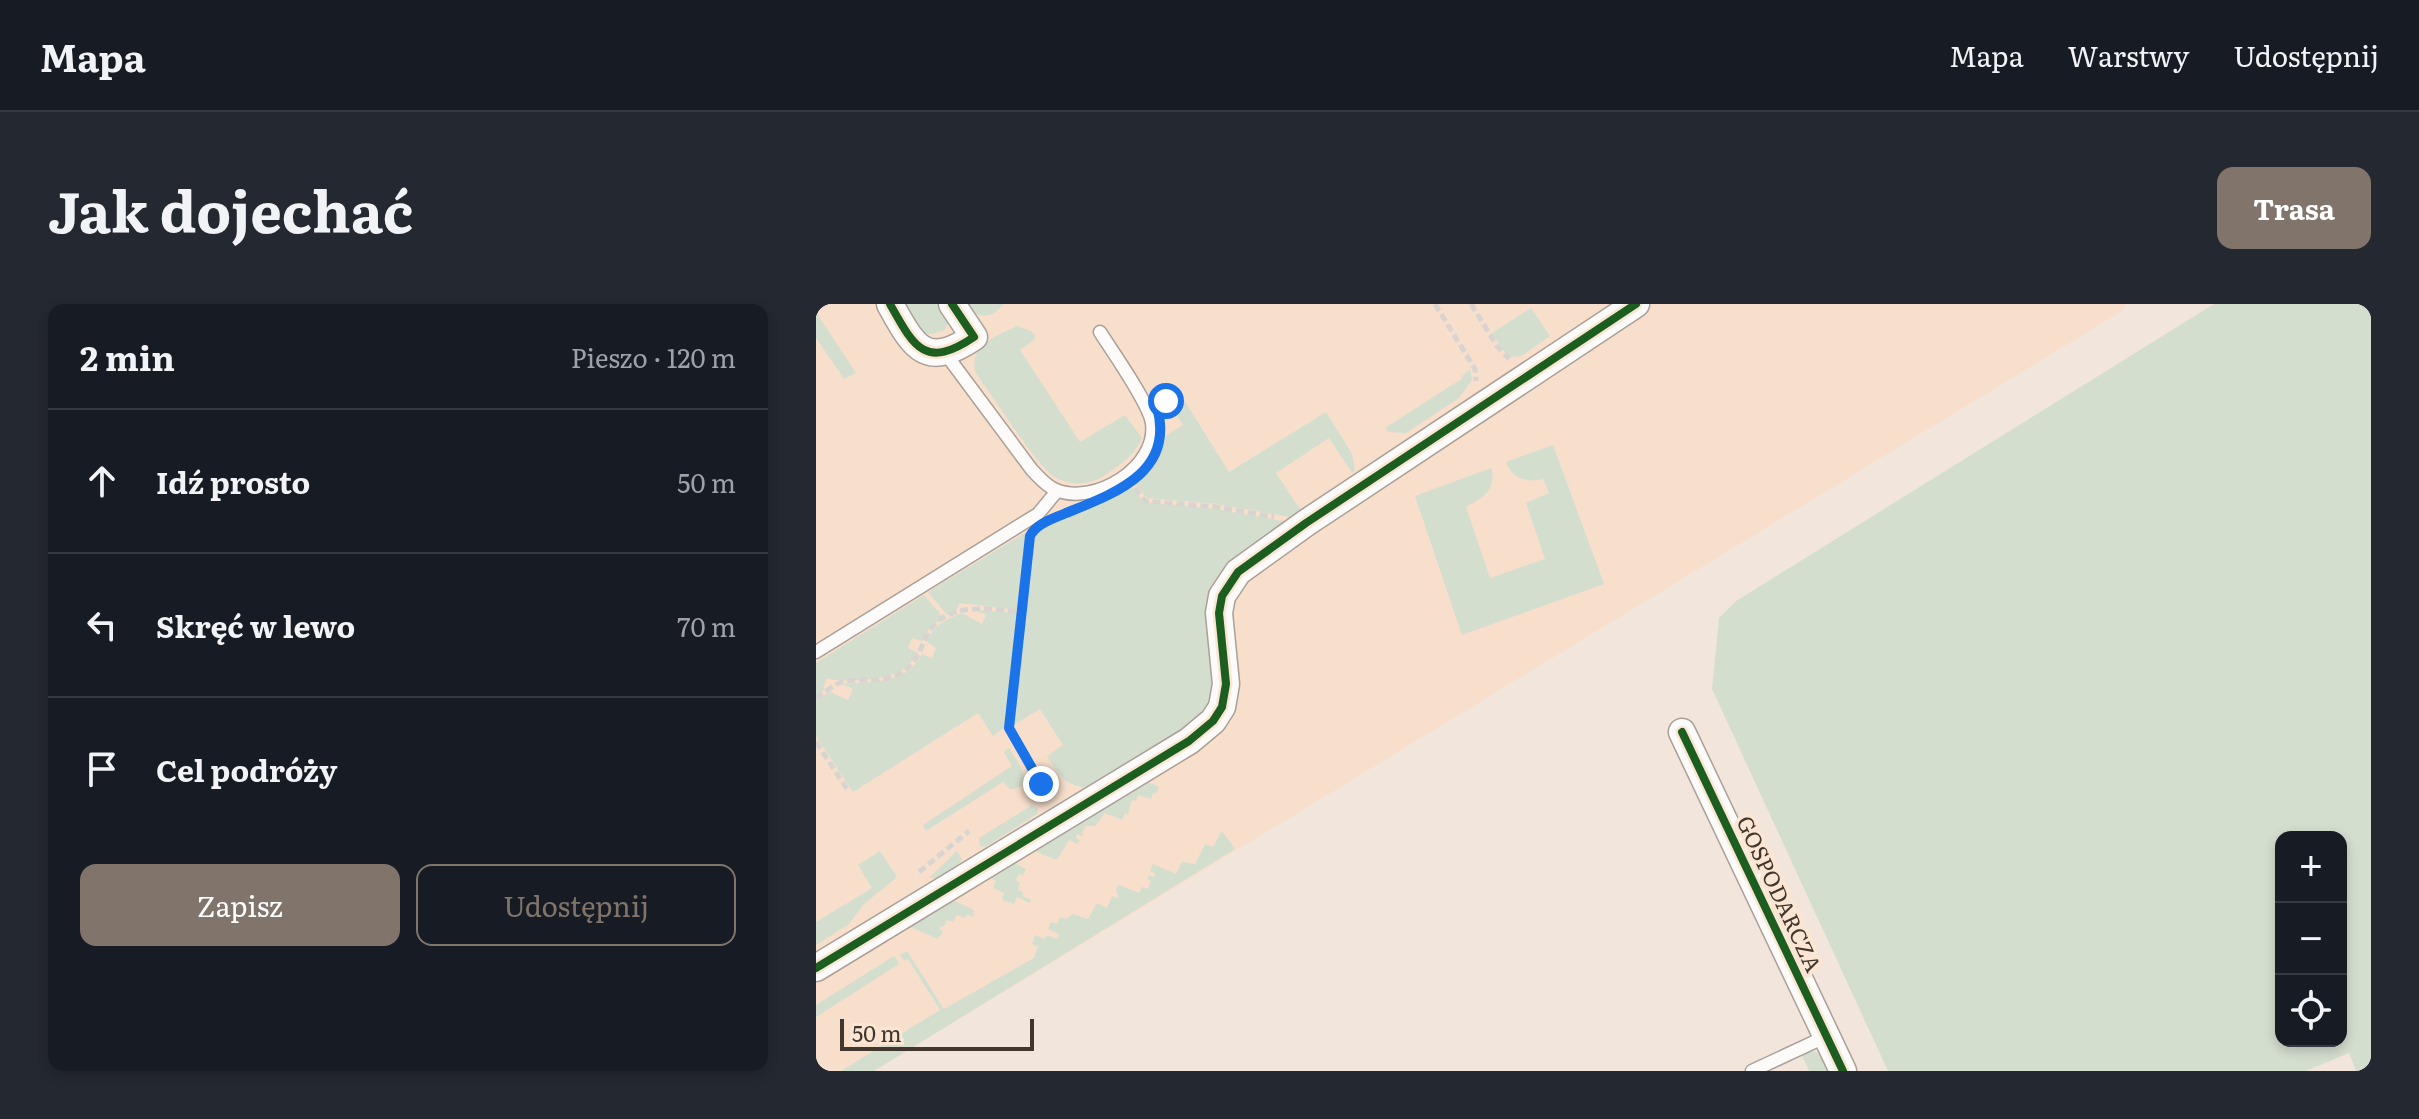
<!DOCTYPE html>
<html lang="pl">
<head>
<meta charset="utf-8">
<style>
  :root { --surface:#171b24; --page:#242831; --text:#f1f3f6; --muted:#9ea1a6; --line:#363941; --accent:#80746b }
  body { margin:0; font-family:Literata,serif; background:var(--page); color:var(--text) }
  .controls { position:absolute; right:24px; bottom:24px; display:grid; overflow:hidden; border-radius:16px; box-shadow:0 4px 12px #0003 }
  .controls button { width:72px; height:72px; display:grid; place-items:center; padding:0; border:0; border-bottom:2px solid var(--line); background:var(--surface); color:var(--text); font:40px sans-serif }
  .scale { position:absolute; left:24px; bottom:20px; width:194px; box-sizing:border-box; padding-left:8px; border:4px solid #42372e; border-top:0; font-size:22px; line-height:28px; white-space:nowrap; color:#42372e; -webkit-text-stroke:6px #fbe5d3; paint-order:stroke }
  .stop { position:absolute; width:24px; height:24px; margin:-18px; border:6px solid #1a73e8; border-radius:50%; background:#fff }
  .stop.end { background:#1a73e8; border-color:#fff; box-shadow:0 2px 8px #0008 }
  .list { margin:0; padding:0; list-style:none }
  h2 { display:flex; justify-content:space-between; align-items:center; height:104px; margin:0; padding:0 32px; font-size:34px }
  h2 small { font-size:26px; font-weight:400; color:var(--muted) }
  .list li { display:grid; grid-template-columns:52px 1fr auto; gap:24px; align-items:center; box-sizing:border-box; height:144px; padding:0 32px; border-top:2px solid var(--line) }
  .list b { display:block; font-size:30px; white-space:nowrap }
  .list em { font-size:26px; font-style:normal; color:var(--muted) }
  .actions { display:flex; gap:16px; padding:24px 32px }
  .actions a { flex:1; padding:18px 0; border:2px solid var(--accent); border-radius:16px; text-align:center; font-size:28px; color:var(--accent) }
  .actions .main { background:var(--accent); color:#fff }
  .icon { flex:none; width:44px; height:44px; fill:none; stroke:currentColor; stroke-width:2; stroke-linecap:round; stroke-linejoin:round }
  .map { position:relative; flex:none; width:1555px; height:767px; overflow:hidden; border-radius:16px }
  header { display:flex; align-items:center; gap:48px; box-sizing:border-box; height:112px; padding:0 40px; background:var(--surface); border-bottom:2px solid var(--line) }
  header strong { font-size:38px }
  nav { display:flex; gap:44px; margin-inline-start:auto; font-size:28px }
  .intro { display:flex; align-items:center; justify-content:space-between; box-sizing:border-box; height:192px; padding:0 48px }
  h1 { margin:0; font-size:56px }
  .button { padding:20px 36px; border-radius:16px; background:var(--accent); color:#fff; font-size:28px; font-weight:700 }
  main { display:flex; gap:48px; padding:0 48px }
  aside { flex:1; background:var(--surface); border-radius:16px; box-shadow:0 4px 12px #0003 }
  .map>svg:first-child { display:block }
  .built { fill:#f7dfcc }
  .green { fill:#d4decf; fill-rule:evenodd }
  .lines { fill:none; stroke-linecap:round; stroke-linejoin:round }
  .lane-casing { stroke:#aaa097; stroke-width:15 }
  .street-casing { stroke:#aaa097; stroke-width:29 }
  .path { stroke:#d8d4d1; stroke-width:5; stroke-dasharray:8 4; stroke-linecap:butt }
  .lane { stroke:#fdfbfa; stroke-width:12 }
  .street { stroke:#fdfbfa; stroke-width:26 }
  .cycleway-casing { stroke:#fbe5d3; stroke-width:13 }
  .cycleway { stroke:#1b5e20; stroke-width:8 }
  .route { stroke:#1a73e8; stroke-width:10 }
  .labels { text-anchor:middle; stroke-width:8; stroke-linejoin:round; paint-order:stroke }
  .street-label { font-size:22px; fill:#42372e; stroke:#fbe5d3 }
</style>
</head>
<body>
<header>
<strong>Mapa</strong>
<nav><a>Mapa</a><a>Warstwy</a><a>Udostępnij</a></nav>
</header>
<div class="intro"><h1>Jak dojechać</h1><a class="button">Trasa</a></div>
<main>
<aside>
<h2>2 min<small>Pieszo · 120 m</small></h2>
<ul class="list">
<li><svg class="icon" aria-label="ahead" viewBox="0 0 24 24"><path d="M12 20V5M6 11l6-6 6 6"/></svg><div><b>Idź prosto</b></div><em>50 m</em></li>
<li><svg class="icon" aria-label="left" viewBox="0 0 24 24"><path d="M17 20v-9H6M10 6l-5 5 5 5"/></svg><div><b>Skręć w lewo</b></div><em>70 m</em></li>
<li><svg class="icon" aria-label="arrive" viewBox="0 0 24 24"><path d="M6 21V4h12l-3 4 3 4H6"/></svg><div><b>Cel podróży</b></div></li>
</ul>
<div class="actions"><a class="main">Zapisz</a><a>Udostępnij</a></div>
</aside>
<div class="map">
<svg width="1555" height="767" viewBox="0 0 1555 767">
  <rect width="100%" height="100%" fill="#f2e6dc"/>
  <path class="built" d="M0 0H1309L1308 6 58 767H0Z"/>
  <path class="green" d="M83 0H125L133 16 129 26 116 30 104 29Z
    M146 0H187C174 18 160 13 146 0Z
    M1398 0H1555V767H1540L1533 749 1490 767H1072L896 385 903 314 920 297ZM1525 533V737H1465V533Z
    M715 4 734 32 705 52 692 53 676 29Z
    M0 8 40 69 28 75 0 34Z
    M201 22 215 27 219 32 218 36 204 46 264 138 309 111 326 134C319 151 306 159 291 170 275 181 256 183 238 173 221 162 174 88 159 68 153 40 181 32 201 22Z
    M654 65 656 76 643 94 590 129 573 128 569 124 647 74 646 72Z
    M365 91 413 168 510 108 536 150 539 167 536 169 513 134 460 169 484 205 502 194V197L484 215 401 200 331 194 318 178 338 162 348 133 367 121 356 104 358 102 355 98Z
    M737 141 788 280 646 331 599 192 675 164C681 186 667 194 650 203L674 274 729 255 710 199 733 189 727 175C711 179 696 175 690 158Z
    M314 181 328 198 400 205 478 219 412 263 398 281 397 392 385 414 277 484C251 484 243 472 231 452L247 441 224 405 196 422 217 231C247 210 284 202 314 181Z
    M212 227 203 306 144 299 139 308 131 311 112 288Z
    M108 291 127 313 113 325 106 337 96 334 92 344 102 349C96 359 88 366 77 370 63 376 23 379 11 374L7 384 9 385 0 392V359Z
    M160 306 202 309 189 423 177 432 162 409 37 488 0 432V396L14 388 32 396 37 385 27 380C56 377 91 381 106 350L116 354 120 344 111 338C118 321 129 316 146 309L166 320 170 311Z
    M193 444C200 456 212 469 206 482L195 486 187 478 110 527 107 521 196 462 188 448Z
    M328 476 343 483 340 490 337 489 335 495 322 491 320 497 316 496 312 511 309 509 306 516 289 509 279 522H270L266 529 268 533 261 530 260 534 264 536 262 540 253 536 241 556 216 546Z
    M216 501 222 504 221 510 169 543 164 542 163 534Z
    M406 527 419 545 58 767H25L124 706 92 655 88 657 84 651 91 647 128 705 218 654 221 644H224L216 640 219 631 229 635 231 631 241 635 243 630 232 625 235 618 241 620 244 613 250 615 257 610 272 615 281 599 291 604 296 592 303 595 300 586 303 581 323 589 326 583 332 585 335 577 332 575 333 571 338 573 339 570 334 567 337 560 360 570 366 558 379 560 389 540 397 543Z
    M64 547 81 573 47 601 33 620 0 641V618L56 584 42 561Z
    M141 547 146 555 144 559 121 574H113Z
    M197 558 210 565 207 571 203 570 200 576 204 579 202 586 207 588 206 592 215 596 214 599 201 593 198 600 186 596 188 589 177 584 180 577 173 573Z
    M137 596 158 606 157 613 151 610 149 614 141 611 137 618 131 616 128 622 123 624 127 628 122 635 94 623Z
    M78 652 83 660 0 713V701Z
    M995 747 1001 748 1016 767H993L986 752Z"/>
  <g class="lines">
    <g class="lane-casing">
      <path id="lane" d="M129 49 216 166C223 173 230 182 240 186 279 202 342 163 336 119 333 99 296 47 284 28
        M0 348 222 210 241 187
        M936 767 1011 732"/>
    </g>
    <g class="street-casing">
      <path id="street" d="M74 0C98 43 109 66 158 33L136 0
        M866 428 1027 767
        M0 664 373 437 397 417 406 403 410 380 403 309 406 292 422 268 490 219 820 0"/>
    </g>
    <path class="path" d="M619 0 659 65 660 77
      M655 0 681 42 693 55
      M319 184 329 197 401 203 458 213
      M214 235 193 424 225 480
      M0 394C8 389 17 381 26 378 44 374 64 379 81 371 102 361 103 345 113 328 132 297 176 305 205 308
      M0 438 33 488
      M103 568 153 527"/>
    <use href="#lane" class="lane"/>
    <use href="#street" class="street"/>
    <g class="cycleway-casing">
      <path id="cycleway" d="M74 0C98 43 109 66 158 33L136 0
        M866 428 1027 767
        M0 664 373 437 397 417 406 403 410 380 403 309 406 292 422 268 490 219 820 0"/>
    </g>
    <use href="#cycleway" class="cycleway"/>
  </g>
  <g class="lines">
    <path class="route" d="M225 480 193 424 214 232C221 219 237 215 250 209 300 189 359 168 341 103L350 97"/>
  </g>
  <g class="labels">
    <g class="street-label">
      <text transform="translate(963 590) rotate(65)" y="8">GOSPODARCZA</text>
    </g>
  </g>
</svg>
<div class="controls">
<button>+</button>
<button>−</button>
<button><svg class="icon" aria-label="locate" viewBox="0 0 24 24"><circle cx="12" cy="12" r="6"/><path d="M12 2v4M12 18v4M2 12h4M18 12h4"/></svg></button>
</div>
<div class="scale">50 m</div>
<div class="stop" style="left:350px;top:97px"></div>
<div class="stop end" style="left:225px;top:480px"></div>
</div>
</main>
</body>
</html>
